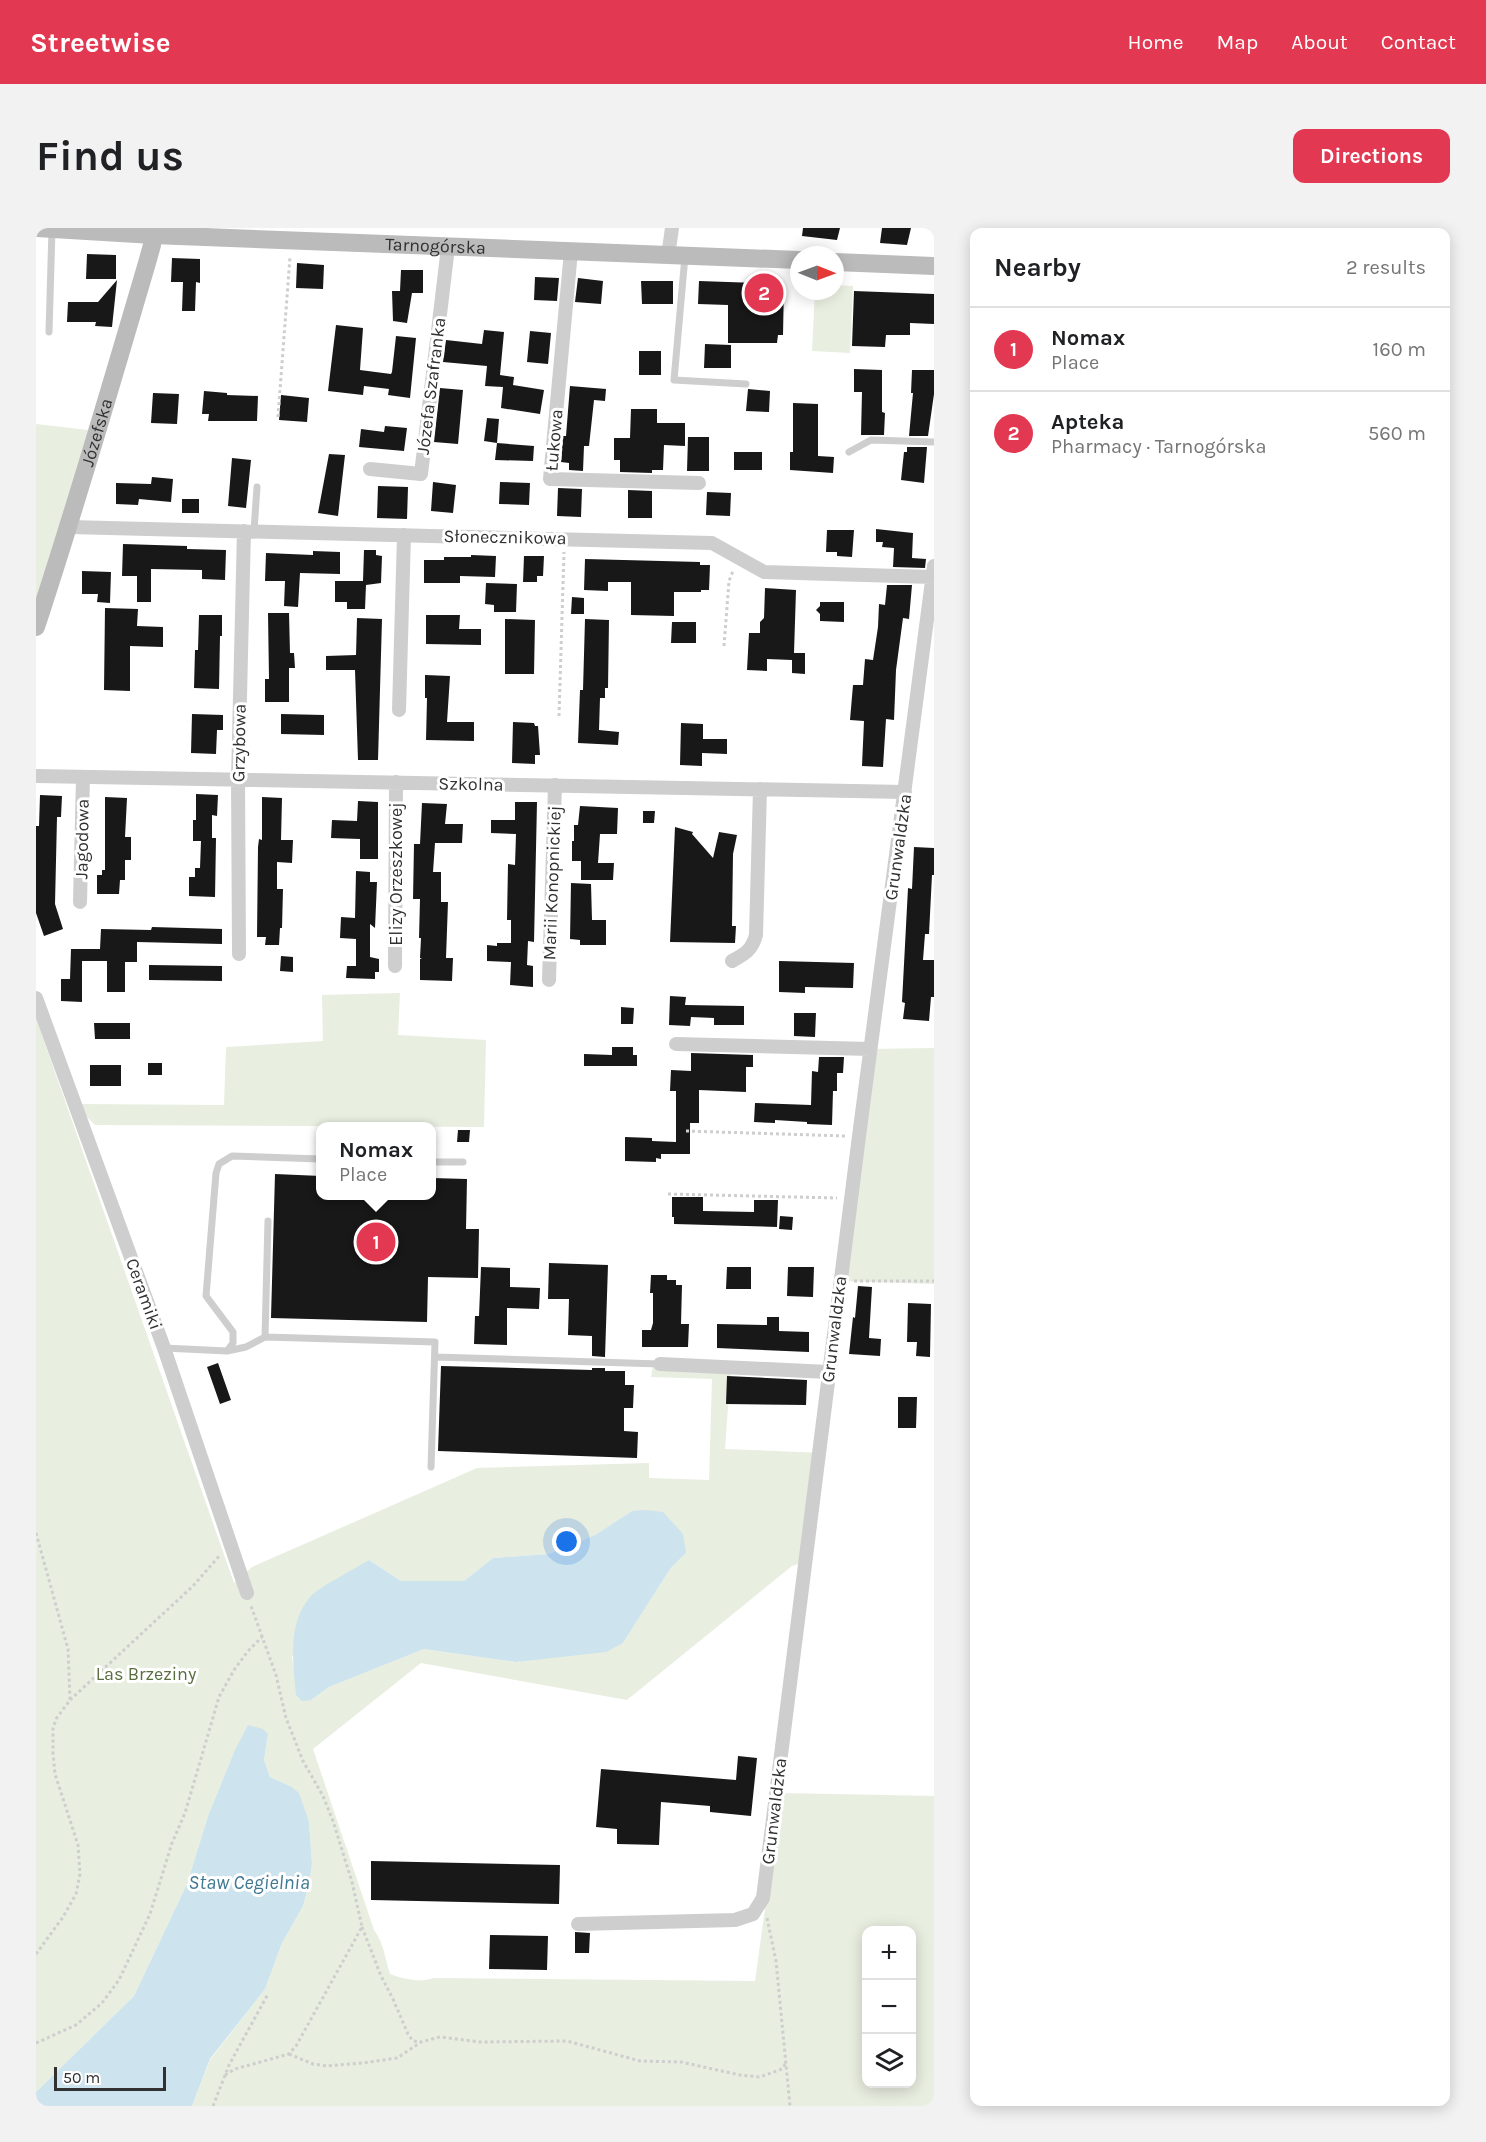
<!DOCTYPE html>
<html lang="en">
<head>
<meta charset="utf-8">
<style>
  :root { --surface:#fff; --page:#f2f2f2; --text:#202124; --muted:#757577; --line:#e0e0e0; --accent:#e33851 }
  body { margin:0; font-family:Karla,sans-serif; background:var(--page); color:var(--text) }
  .controls { position:absolute; right:18px; bottom:18px; display:grid; overflow:hidden; border-radius:12px; box-shadow:0 3px 15px #0003 }
  .controls button { width:54px; height:54px; display:grid; place-items:center; padding:0; border:0; border-bottom:2px solid var(--line); background:var(--surface); color:var(--text); font:30px sans-serif }
  .compass { position:absolute; left:754px; top:18px; width:54px; height:54px; border-radius:50%; background:var(--surface); box-shadow:0 3px 15px #0003; rotate:91deg }
  .scale { position:absolute; left:18px; bottom:15px; width:112px; box-sizing:border-box; padding-left:6px; border:3px solid #313131; border-top:0; font-size:16px; line-height:21px; white-space:nowrap; color:#313131; -webkit-text-stroke:4px #fff; paint-order:stroke }
  .you { position:absolute; left:531px; top:1314px; width:21px; height:21px; margin:-15px; border:4px solid #fff; border-radius:50%; background:#1a73e8; box-shadow:0 0 0 9px #1a73e833 }
  .badge { display:grid; place-items:center; width:39px; height:39px; border-radius:50%; background:var(--accent); color:#fff; font-size:20px; font-weight:700 }
  .pin { position:absolute; translate:-50% -50%; border:3px solid #fff; box-shadow:0 2px 6px #0006 }
  .popup { position:absolute; left:280px; top:894px; width:120px; height:78px; box-sizing:border-box; display:grid; place-content:center; border-radius:12px; background:var(--surface); filter:drop-shadow(0 2px 4px #0005); font-size:20px; white-space:nowrap; color:var(--muted) }
  .popup b { font-size:22px; color:var(--text) }
  .popup::after { content:''; position:absolute; left:50%; top:100%; margin-left:-12px; border:12px solid transparent; border-top-color:var(--surface) }
  .list { margin:0; padding:0; list-style:none }
  h2 { display:flex; justify-content:space-between; align-items:center; height:78px; margin:0; padding:0 24px; font-size:26px }
  h2 small { font-size:20px; font-weight:400; color:var(--muted) }
  .list li { display:grid; grid-template-columns:39px 1fr auto; gap:18px; align-items:center; box-sizing:border-box; height:84px; padding:0 24px; border-top:2px solid var(--line) }
  .list b { display:block; font-size:22px; white-space:nowrap }
  .list p { margin:0; font-size:20px; white-space:nowrap; color:var(--muted) }
  .list em { font-size:20px; font-style:normal; color:var(--muted) }
  .icon { flex:none; width:33px; height:33px; fill:none; stroke:currentColor; stroke-width:2; stroke-linecap:round; stroke-linejoin:round }
  .map { position:relative; flex:none; width:898px; height:1878px; overflow:hidden; border-radius:12px }
  header { display:flex; align-items:center; gap:36px; box-sizing:border-box; height:84px; padding:0 30px; background:var(--accent); color:#fff }
  header strong { font-size:28px }
  nav { display:flex; gap:33px; margin-inline-start:auto; font-size:21px }
  .intro { display:flex; align-items:center; justify-content:space-between; box-sizing:border-box; height:144px; padding:0 36px }
  h1 { margin:0; font-size:42px }
  .button { padding:15px 27px; border-radius:12px; background:var(--accent); color:#fff; font-size:21px; font-weight:700 }
  main { display:flex; gap:36px; padding:0 36px }
  aside { flex:1; background:var(--surface); border-radius:12px; box-shadow:0 3px 15px #0003 }
  .map>svg:first-child { display:block }
  .green { fill:#e8eee0; fill-rule:evenodd }
  .water { fill:#cde3ed }
  .building { fill:#181818 }
  .lines { fill:none; stroke-linecap:round; stroke-linejoin:round }
  .path { stroke:#cecece; stroke-width:3; stroke-dasharray:3 3; stroke-linecap:butt }
  .lane { stroke:#cecece; stroke-width:7 }
  .street { stroke:#cecece; stroke-width:14 }
  .secondary { stroke:#bbb; stroke-width:18 }
  .labels { text-anchor:middle; stroke-width:6; stroke-linejoin:round; paint-order:stroke }
  .street-label { font-size:18px; fill:#313131; stroke:#fff }
  .park-label { font-size:18px; fill:#586d3e; stroke:#fff }
  .water-label { font-size:20px; font-style:italic; fill:#3f7993; stroke:#fff }
</style>
</head>
<body>
<header>
<strong>Streetwise</strong>
<nav><a>Home</a><a>Map</a><a>About</a><a>Contact</a></nav>
</header>
<div class="intro"><h1>Find us</h1><a class="button">Directions</a></div>
<main>
<div class="map">
<svg width="898" height="1878" viewBox="0 0 898 1878">
  <rect width="100%" height="100%" fill="#fff"/>
  <path class="green" d="M799 57 817 58 814 125 776 123 779 63H799Z
    M0 196 61 203 0 394Z
    M364 765 362 807 450 812 448 899 59 897 38 876 188 877 190 819 287 813 286 767Z
    M0 790 198 1355 216 1339 441 1240 613 1235V1250L673 1252 676 1151 615 1149 617 1137 695 1139 689 1221 789 1225 775 1332 756 1338 591 1472 385 1435 277 1521 338 1702C348 1715 349 1731 354 1746 368 1751 384 1755 398 1750L719 1753 745 1565 898 1568V1878H156L174 1832 229 1761 246 1715 267 1678 273 1656 276 1636 273 1594 254 1558 234 1549 228 1532 232 1506 198 1524 172 1588 151 1656 98 1768 0 1864ZM596 1283 650 1325 634 1341 587 1415 480 1434 388 1421 293 1459 275 1472 258 1442 256 1429 333 1332 365 1353H428L457 1330 512 1326 559 1307ZM830 1702H876V1856H830Z
    M898 820V1056L804 1053 834 821Z"/>
  <path class="water" d="M610 1282 627 1284 647 1306 650 1325 634 1341 587 1415 570 1424 480 1434 388 1421 293 1459 275 1472 266 1473 260 1467C257 1433 251 1397 274 1369 281 1360 321 1340 333 1332L365 1353H428L457 1330 512 1326 559 1307 596 1283Z
    M212 1497 227 1501 232 1506 228 1532 234 1549 254 1558 263 1565 273 1594 276 1636 273 1656 267 1678 246 1715 229 1761 174 1831 156 1878H0V1864L98 1768 151 1656 172 1588 198 1524Z"/>
  <path class="building" d="M767 0H804L801 12 766 8Z
    M846 0H875L871 17 844 15Z
    M51 26 80 27V51H50Z
    M136 30 164 31V55L160 54 159 83H146L147 54H135Z
    M261 35 288 37 287 61 260 60Z
    M365 42H387V65H376L371 95 357 93 356 63H364Z
    M499 49 523 50 521 73 498 72Z
    M542 50 567 53 565 76 539 74Z
    M81 52 76 99 59 98 60 94H31L32 74H62Z
    M605 53H637V76H606Z
    M663 53 748 56 747 107H742L741 115H692V77L662 76Z
    M818 63 898 66V96L874 95V107H850L849 119 816 118Z
    M300 97 327 100 324 142 355 146 356 144 360 108 380 110 374 170 352 167 353 161 328 158 327 167 292 163Z
    M448 102 468 104 464 147 478 149 477 157 508 162 504 186 465 180 467 159 449 158 451 138 407 134 410 112 446 116Z
    M494 103 515 105 512 136 491 134Z
    M669 116 695 117V140H668Z
    M603 123H625V147H603Z
    M818 141 846 142V184L849 185 848 207H825L826 164H818Z
    M876 142H898V166L892 208H873L877 165H875Z
    M534 158 570 161 569 173 558 172 553 218H548L547 243 533 242V235L525 234 527 208H530Z
    M404 160 427 162 422 216 398 214Z
    M712 161 734 163 733 184 710 183Z
    M168 163 191 165V167L222 168 221 193H172L173 186H166Z
    M117 165 143 166 141 196 115 195Z
    M245 167 273 170 271 194 243 192Z
    M757 175 782 176V228L798 229 797 245 754 242V224H757Z
    M595 181H621V195H649V218L628 217 627 242H616V245L584 244V232H578V210H594Z
    M451 190 463 191 461 215 448 213Z
    M349 198 371 200 368 223 323 219 325 201 348 204Z
    M652 209H673V243H651Z
    M461 215 498 218 497 233 459 232Z
    M871 219H891L888 255 865 252 868 224H871Z
    M698 224H726V242H698Z
    M293 226 309 227 302 288 282 285Z
    M196 230 215 232 210 280 192 278Z
    M116 249 137 251 135 274 103 271 102 277 80 276V255L115 256Z
    M397 254 420 257 417 285 395 283Z
    M464 254 494 255 493 277 463 276Z
    M342 258 372 259 371 291 341 290Z
    M522 260 546 261 545 289 521 288Z
    M592 262 616 263V290H592Z
    M671 264 695 265 694 288 670 287Z
    M146 271H163V285H146Z
    M840 301 877 305 876 330 890 331 889 340 857 339 858 320 846 319 847 314H840Z
    M791 302H818L816 329 801 328V324H790Z
    M87 316 151 318V321L190 322 189 352 166 351V342L115 341V374H101V348H86Z
    M328 322H340V327L346 328 345 355 330 357 329 381H311V374H299V353H327Z
    M277 323 304 324V346L264 345 262 379 248 378 249 353H229L230 325 277 327Z
    M435 327 460 328 459 349 424 348V355H388V332H408V329H435Z
    M488 328H508L507 348H501V354H487Z
    M549 331 664 334V337H674L673 362H665V364H638V388L595 387V354H572V363L548 362Z
    M46 343 75 344 74 375 61 374 62 366H46Z
    M450 355 481 356 480 384H458V377L449 376Z
    M851 357H876L873 391 867 390 860 442 858 492 850 491 847 539 826 538 828 493 814 492 817 457H827L829 431 837 432 842 399 843 376 849 377Z
    M729 360 760 362 758 425H769V446L756 445V432L731 431V443L711 442 713 405H724V394L728 390Z
    M536 369 548 370V386H535Z
    M784 374H808V394L784 393V386L780 382 784 378Z
    M69 380 102 381 101 398 127 399V419L94 418V463L68 462Z
    M232 385H253L254 425H258L259 440H253V474H229V451H233Z
    M163 387H186V408H184L183 461 158 460 159 422H162Z
    M390 387H424L423 401H445V417L390 416Z
    M321 390 346 391 342 532H322L319 442H290V428L320 427Z
    M469 391 499 392 498 446H469Z
    M549 391 573 392 572 460H569V470H564L563 502 583 504 582 517 542 515 544 462H547Z
    M636 394H660V415H635Z
    M389 447 414 448 411 494H438V513L390 512 391 470H389Z
    M156 486 187 487V502H181L180 526 155 525Z
    M245 486 288 487V507L245 506Z
    M477 494 498 495 499 498H502L504 527H499V536L476 535Z
    M645 495 667 496V511H691V526L666 525V538L644 537Z
    M160 566 182 567 181 588 176 587V610H180L179 669 153 668V649H159V640H164L165 613H157V592H160Z
    M4 567 26 568 25 589H21L19 676 27 701 8 708 0 685V598H3Z
    M69 569 91 570 89 609H95V632H89V652H84L83 666H61V647H66V642H69Z
    M226 569 246 570 245 612H257L256 635 241 634V661H247L246 700H244L243 717H229L230 709H221L222 619 223 611 226 612Z
    M322 573 342 574V631H324V611L295 610 296 592 321 593Z
    M479 574H501L498 714 492 713 491 737 497 738V759L474 757 475 734 451 733V717L461 718V715H475V692H471L472 636 479 637 480 606 455 605V592H479Z
    M386 575 411 576 409 596H427L426 615H399L397 644H405V674H412L410 730H417L416 753 384 752V731H386L384 730 385 710H383L384 671H377L378 616H384Z
    M544 578 582 580 581 606H564L562 635H578L577 652H545V633H536V613H538V597H542Z
    M607 583H619L618 595H607Z
    M639 599 657 604 656 606 677 630 683 604 701 607 697 626 696 698H700L699 715 634 714Z
    M878 619 898 620V647H896L893 706H889L887 732H898V769H895L893 793 867 791 869 775 866 774 872 660 876 661Z
    M320 643 334 644V654H341L339 700 334 696V729L343 731V744H339V751L310 750 311 738H320V711L304 710 305 689 319 690Z
    M535 655 555 656 556 692H570V717H544V712L534 711Z
    M116 699 186 701V716L101 714V734H89V764H71V733H46V774L25 773V751H34L35 721H64L65 701 115 702Z
    M245 728 257 729V744L244 743Z
    M743 733 818 735 817 760 769 759V765L743 764Z
    M113 737 186 738V753L113 752Z
    M634 768 650 769 649 777 708 778V797H678V790L655 789 654 798 633 797Z
    M585 779 598 780 597 796H585Z
    M758 785H780L779 809 758 808Z
    M58 795H94V811H59Z
    M576 819H597V827H601V838H548V826L576 827Z
    M655 825 717 827V839H710V864L663 862V895H654V926H625V931L620 930V934L589 933V909L616 910V913L640 914V863H634L635 842 655 843Z
    M783 829H808L807 845H801V863H797L796 897 771 896V894L739 892V895L718 894 719 875 775 877 776 843 782 844Z
    M112 835H126V847H112Z
    M54 837H85V858H54Z
    M422 902H434L433 914H421Z
    M239 946 285 948V968H396V950L431 951 430 1001H443L442 1050 392 1049 391 1094 235 1090Z
    M636 969H667V983L718 984V972H742L741 999 638 996V989H636Z
    M744 988 757 989 756 1002 743 1001Z
    M513 1035 572 1037 569 1129 556 1128V1108L532 1107 533 1071H512Z
    M445 1039 474 1040V1059L504 1060 503 1081 471 1080V1117L438 1116 439 1088H443Z
    M691 1039H715V1061H690Z
    M752 1039H778L777 1069 751 1068Z
    M615 1047H631V1052H640V1057H646L645 1096H653L652 1119H606V1102H615L617 1095V1065H614Z
    M822 1058 836 1059 833 1110 845 1111 844 1128 813 1126 817 1089 819 1090Z
    M872 1075 895 1076 894 1129 880 1128 881 1114H871Z
    M731 1089H743V1103L773 1104V1124L681 1120V1096L731 1097Z
    M182 1135 195 1172 184 1176 171 1139Z
    M405 1138 556 1142V1140H569V1143H589V1157H598L597 1180H588V1203L602 1204 601 1230 402 1223Z
    M691 1148 771 1152 770 1177 690 1176Z
    M862 1169H881L880 1200H862Z
    M702 1528 721 1530 715 1588 674 1584V1578L625 1574 623 1617 581 1616V1601L560 1599 565 1541 700 1552Z
    M335 1633 524 1637 523 1676 335 1672Z
    M539 1704 554 1705 553 1725H539Z
    M454 1707 512 1708 511 1742 453 1741Z"/>
  <g class="lines">
    <path class="path" d="M242 189 254 29
      M688 418 693 353 697 343
      M523 488 528 324
      M650 903 809 908
      M632 966 801 970
      M818 1053H898
      M0 1305 32 1421 34 1472 20 1491 17 1501V1525L19 1546 42 1617 44 1646 40 1666 27 1689 0 1726
      M34 1472 157 1358 184 1327
      M731 1690 740 1733 754 1878
      M326 1699 345 1748 357 1771 372 1806 377 1813 385 1814
      M0 1815 40 1797 66 1775 83 1752 114 1686 136 1615 149 1585 183 1469 198 1442 212 1423 226 1409
      M253 1826 277 1836 291 1838 327 1835 361 1830 385 1814 404 1809 444 1814 531 1813 604 1833 645 1834 704 1847 724 1849 746 1841 750 1835
      M189 1847 199 1841 253 1826 260 1818 326 1699 316 1654 297 1593 287 1568 267 1533 250 1490 240 1447 215 1378
      M177 1878 193 1837 232 1766"/>
    <path class="lane" d="M649 28 638 152 710 156
      M13 104 16 1
      M813 224 835 212 898 214
      M218 303 221 259
      M395 934H427
      M232 993 229 1109 399 1114 395 1239
      M128 1120 191 1123 210 1119 229 1109
      M191 1123 197 1115V1104L170 1068 180 945 183 936 196 928 284 931
      M399 1129 624 1136"/>
    <path class="street" d="M535 23 514 251 663 255
      M632 28 636 0
      M334 241 385 246 412 19
      M33 299 676 315 728 344 896 349
      M363 482 368 307
      M0 548 869 564
      M44 674 47 549
      M203 726 202 551 208 303
      M696 733C709 726 716 722 720 707L724 561
      M359 738 360 554
      M513 752 519 557
      M0 770 128 1120 211 1365
      M640 816 834 821
      M624 1136 792 1144
      M542 1696 699 1692 717 1686 727 1670 823 908 898 338"/>
    <g class="secondary">
      <path id="s1" d="M0 0 117 7 763 32"/>
      <path d="M799 34 898 38"/>
      <path id="s2" d="M0 399C40 278 75 157 111 35L116 17 117 7"/>
    </g>
  </g>
  <g class="labels">
    <g class="street-label">
      <text dy="6" stroke="none"><textPath href="#s1" startOffset="400">Tarnogórska</textPath></text>
      <text transform="translate(395 158) rotate(-83)" y="6">Józefa Szafranka</text>
      <text dy="6" stroke="none"><textPath href="#s2" startOffset="204">Józefska</textPath></text>
      <text transform="translate(518 212) rotate(-85)" y="6">Łukowa</text>
      <text transform="translate(469 309) rotate(1)" y="6">Słonecznikowa</text>
      <text transform="translate(203 515) rotate(-89)" y="6">Grzybowa</text>
      <text transform="translate(435 556) rotate(1)" y="6">Szkolna</text>
      <text transform="translate(46 611) rotate(-89)" y="6">Jagodowa</text>
      <text transform="translate(862 619) rotate(-82)" y="6">Grunwaldzka</text>
      <text transform="translate(360 646) rotate(-90)" y="6">Elizy Orzeszkowej</text>
      <text transform="translate(516 655) rotate(-88)" y="6">Marii Konopnickiej</text>
      <text transform="translate(108 1066) rotate(70)" y="6">Ceramiki</text>
      <text transform="translate(798 1101) rotate(-83)" y="6">Grunwaldzka</text>
      <text transform="translate(738 1583) rotate(-83)" y="6">Grunwaldzka</text>
    </g>
    <g class="park-label">
      <text x="110" y="1452">Las Brzeziny</text>
    </g>
    <g class="water-label">
      <text x="213" y="1661">Staw Cegielnia</text>
    </g>
  </g>
</svg>
<div class="controls">
<button>+</button>
<button>−</button>
<button><svg class="icon" aria-label="layers" viewBox="0 0 24 24"><path d="M12 4l9 5-9 5-9-5zM3 14l9 5 9-5"/></svg></button>
</div>
<svg class="compass" viewBox="-18 -18 36 36"><path d="M0-13l5 13h-10z" fill="#e53935"/><path d="M0 13l5-13h-10z" fill="#757577"/></svg>
<div class="scale">50 m</div>
<div class="you"></div>
<div class="pin badge" style="left:340px;top:1014px">1</div>
<div class="popup"><b>Nomax</b>Place</div>
<div class="pin badge" style="left:728px;top:65px">2</div>
</div>
<aside>
<h2>Nearby<small>2 results</small></h2>
<ul class="list">
<li><span class="badge">1</span><div><b>Nomax</b><p>Place</p></div><em>160 m</em></li>
<li><span class="badge">2</span><div><b>Apteka</b><p>Pharmacy · Tarnogórska</p></div><em>560 m</em></li>
</ul>
</aside>
</main>
</body>
</html>
